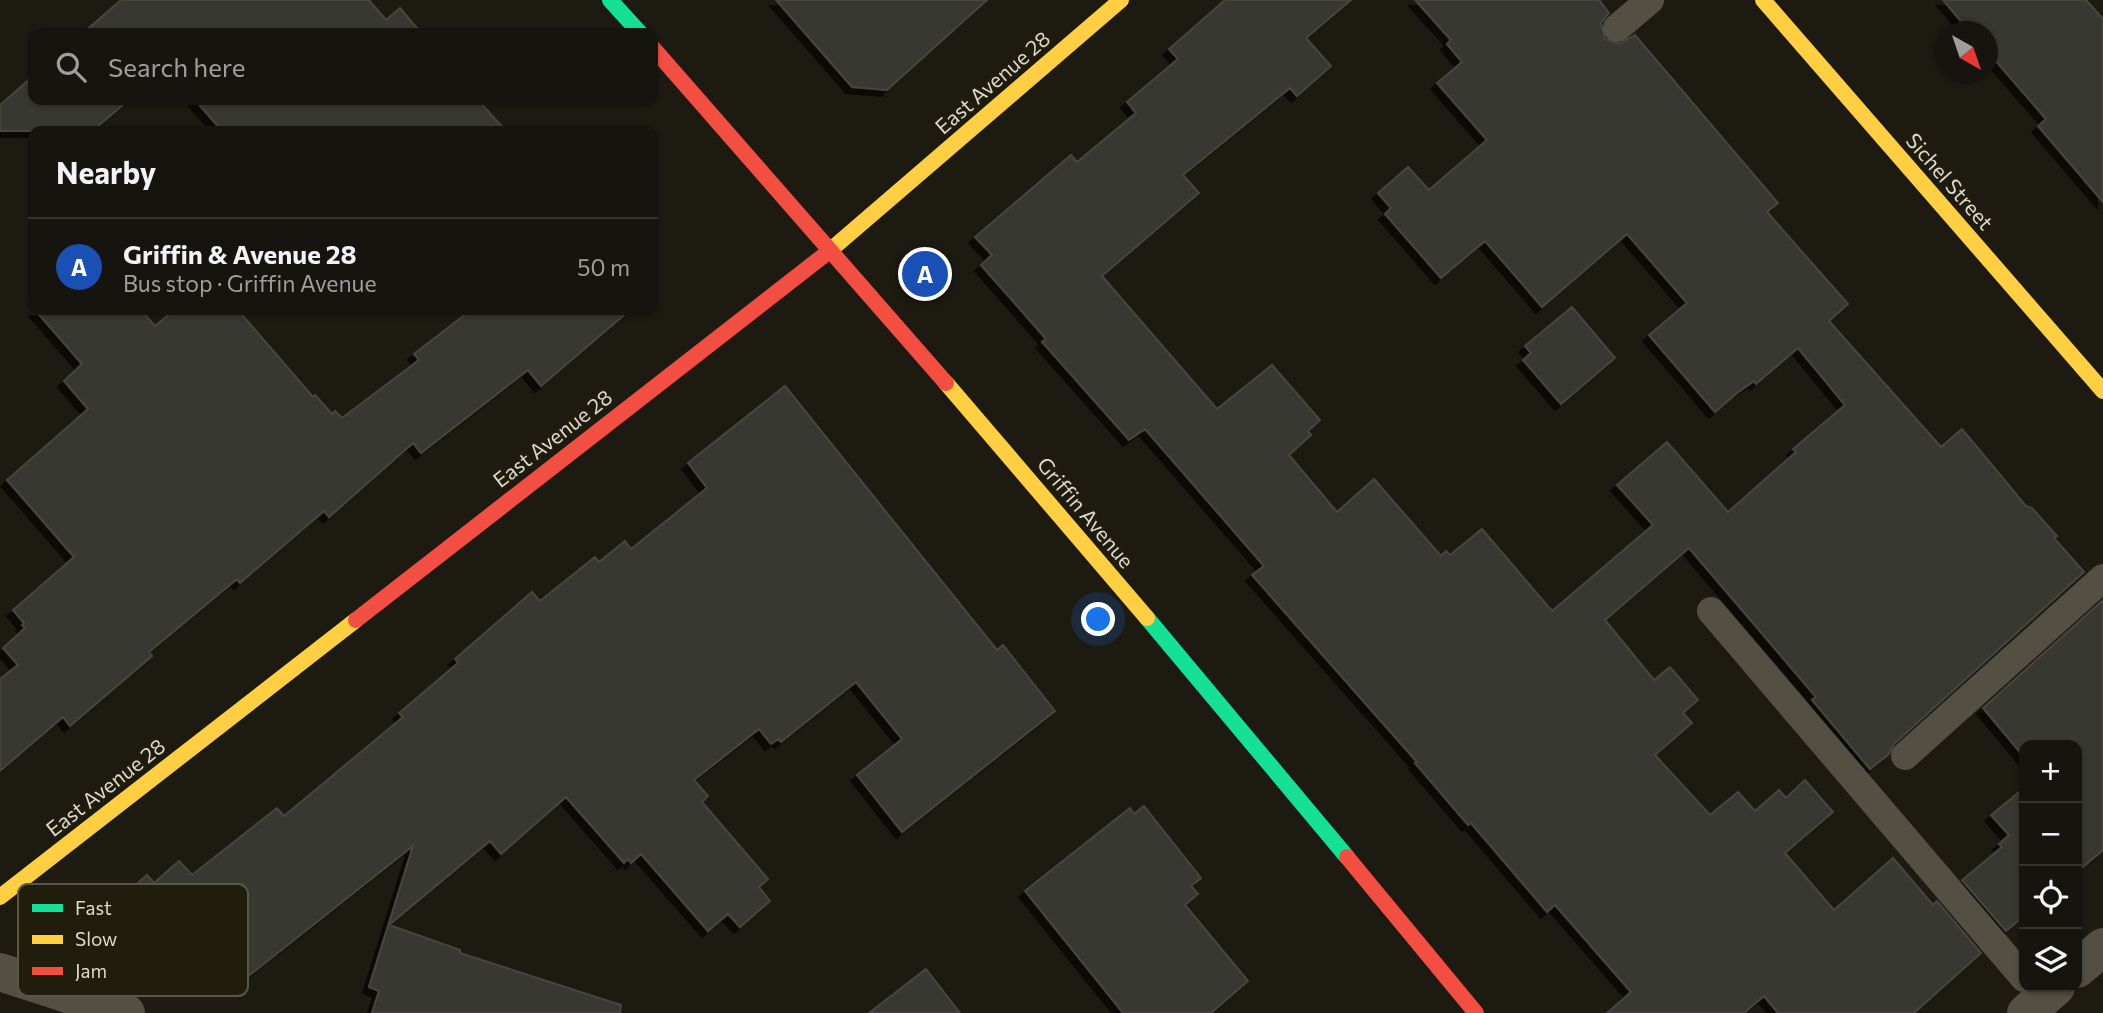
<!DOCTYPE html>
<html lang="en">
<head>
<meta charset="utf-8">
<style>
  :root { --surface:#16140e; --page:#23211c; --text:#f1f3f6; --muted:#9e9e9e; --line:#35332e; --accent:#99978d }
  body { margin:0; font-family:Commissioner,sans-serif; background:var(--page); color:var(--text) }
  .controls { position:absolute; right:21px; bottom:21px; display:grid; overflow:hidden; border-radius:14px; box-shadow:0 2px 5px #0004 }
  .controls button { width:63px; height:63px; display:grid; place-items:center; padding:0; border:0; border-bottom:2px solid var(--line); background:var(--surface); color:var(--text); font:35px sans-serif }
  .compass { position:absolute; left:1935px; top:21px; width:63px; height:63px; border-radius:50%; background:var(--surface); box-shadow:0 2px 5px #0004; rotate:140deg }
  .you { position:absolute; left:1099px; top:620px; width:24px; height:24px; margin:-18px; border:5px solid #fff; border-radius:50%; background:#1a73e8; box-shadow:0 0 0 10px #1a73e833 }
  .badge { display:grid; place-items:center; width:46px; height:46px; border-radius:50%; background:var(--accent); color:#fff; font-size:23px; font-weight:700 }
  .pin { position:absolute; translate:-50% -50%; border:4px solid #fff; box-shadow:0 2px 7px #0006 }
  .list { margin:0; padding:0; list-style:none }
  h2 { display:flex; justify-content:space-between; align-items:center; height:91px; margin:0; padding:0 28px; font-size:30px }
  h2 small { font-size:23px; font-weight:400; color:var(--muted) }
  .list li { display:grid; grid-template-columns:46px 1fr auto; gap:21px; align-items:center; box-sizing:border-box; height:98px; padding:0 28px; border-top:2px solid var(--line) }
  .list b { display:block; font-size:26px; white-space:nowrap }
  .list p { margin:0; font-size:23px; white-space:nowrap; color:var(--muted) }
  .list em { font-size:23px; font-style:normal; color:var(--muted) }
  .icon { flex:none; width:38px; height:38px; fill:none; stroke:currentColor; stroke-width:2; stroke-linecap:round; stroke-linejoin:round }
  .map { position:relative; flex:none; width:2103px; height:1013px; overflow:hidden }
  .search { position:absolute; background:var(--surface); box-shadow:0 2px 5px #0004; left:28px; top:28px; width:630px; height:77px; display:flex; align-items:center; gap:18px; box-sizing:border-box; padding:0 24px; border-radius:14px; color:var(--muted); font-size:26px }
  .panel { position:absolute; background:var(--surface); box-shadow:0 2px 5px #0004; left:28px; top:126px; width:630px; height:189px; border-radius:14px }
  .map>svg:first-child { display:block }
  .building { fill:#393831; stroke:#47453d; stroke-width:2; filter:url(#shadow) }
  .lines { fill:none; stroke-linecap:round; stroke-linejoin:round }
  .lane { stroke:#534f42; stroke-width:28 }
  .street { stroke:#534f42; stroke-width:38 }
  .fast { stroke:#16e098; stroke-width:16 }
  .slow { stroke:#ffcf43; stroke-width:16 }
  .jam { stroke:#f24e42; stroke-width:16 }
  .labels { text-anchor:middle; stroke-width:5; stroke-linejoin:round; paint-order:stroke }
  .street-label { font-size:21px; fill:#dcdacf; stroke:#211d0d }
  .key { fill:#211d0d; stroke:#595647; stroke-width:2 }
  .key-label { font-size:19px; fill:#dcdacf }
</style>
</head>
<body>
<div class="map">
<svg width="2103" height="1013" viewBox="0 0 2103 1013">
  <defs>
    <filter id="shadow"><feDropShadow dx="-6" dy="6" stdDeviation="0" flood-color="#0009"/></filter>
  </defs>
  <rect width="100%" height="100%" fill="#1d1a12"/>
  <path class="building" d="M121 0H369L386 20 400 8 421 33H83Z
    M776 0H987L887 90 852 87Z
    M1225 0H1351L1306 38 1331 66 1297 96 1290 88 1183 175 1199 193 1102 276 1217 409 1272 365 1320 420 1308 431 1311 435 1289 455 1337 512 1374 479 1441 556 1446 551 1450 555 1482 529 1552 611 1653 525 1617 485 1667 442 1728 512 1796 452 1793 449 1845 405 1798 348 1756 384 1754 381 1737 393 1715 412 1649 335 1687 303 1627 234 1542 307 1485 241 1441 278 1385 214 1391 208 1378 193 1408 167 1429 190 1487 140 1437 83 1462 62 1447 44 1451 40 1415 0H1599L1609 13 1601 23 1605 39 1619 44 1635 35 1778 203 1767 212 1848 304 1829 321 1941 447 1962 429 2026 506 2032 508 2057 536 2054 538 2084 572 1894 744 1889 754 1870 769 1812 700 1816 697 1689 548 1605 620 1654 680 1670 667 1698 700 1683 713 1692 723 1655 755 1710 815 1738 792 1755 811 1779 790 1786 798 1805 780 1833 812 1785 853 1834 910 1893 858 1933 905 1937 901 1981 953 1914 1013H1778L1764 996 1744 1013H1607L1631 992 1555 905 1547 912 1471 823 1468 825 1415 763 1417 762 1252 575 1264 566 1145 429 1129 440 1042 342 1046 339 981 265 992 255 975 237 1071 155 1077 162 1136 113 1127 102 1178 59 1169 49Z
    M1943 0H2086L2103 19V202L2038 126 2046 119 1987 51V32H1970Z
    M33 76V100H129L92 131H0V105Z
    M195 100H478L506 131H222Z
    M1572 307 1615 358 1561 404 1523 360 1531 353 1525 346Z
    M35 310H141L155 326 174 310H238L313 397 315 395 332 414 335 411 342 418 419 360 414 354 471 310H630L541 386 528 370 421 453 413 443 329 517 324 511 240 583 237 579 149 652 152 656 70 726 63 717 0 771V679L18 665 3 648 25 628 22 625 24 623 13 610 74 557 7 480 88 409 64 381 82 364Z
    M785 386 997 650 1003 645 1055 711 902 832 857 775 902 739 856 682 781 742 778 739 771 744 759 729 694 780 708 796 702 802 768 879 759 887 770 901 740 927 728 914 708 931 641 854 631 863 628 859 624 863 566 797 501 854 490 841 389 925 460 950V953L621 1005 620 1013H372L379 991 369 987 413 846 246 978 222 952 204 968 195 957 183 967 172 956 113 938 97 919 147 875 154 883 179 861 192 875 277 808 284 816 403 717 399 713 458 663 455 659 532 592 540 601 595 557 599 562 625 541 631 549 707 488 688 463Z
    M2103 600V850L2077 872V745H2024V757L1983 708Z
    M2024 788V916L2006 931 1962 880 2002 847 1999 844 2009 835 1991 815Z
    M1144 806 1201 878 1191 886 1198 894 1185 905 1248 981 1211 1013H1123L1025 891 1130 808 1134 814Z
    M926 969 960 1013H869Z"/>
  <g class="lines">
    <path class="lane" d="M1617 28 1650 0
      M1711 611 2024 978
      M1905 756 2103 578"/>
    <path class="street" d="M2077 969 2103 947
      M0 972 126 1013
      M2026 1013 2056 987"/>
    <path class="fast" d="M610 0 640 33
      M1147 618 1347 857"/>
    <path class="slow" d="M1763 0 2103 391
      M827 253 1121 0
      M946 383 1147 618
      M0 897 356 620"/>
    <path class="jam" d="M653 48 946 383
      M356 620 827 253
      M1347 857 1476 1013"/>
  </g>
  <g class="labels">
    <g class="street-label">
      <text transform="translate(993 83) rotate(-41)" y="7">East Avenue 28</text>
      <text transform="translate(1949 182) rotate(49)" y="7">Sichel Street</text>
      <text transform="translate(553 439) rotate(-38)" y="7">East Avenue 28</text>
      <text transform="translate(1085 513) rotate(50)" y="7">Griffin Avenue</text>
      <text transform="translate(106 788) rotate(-38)" y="7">East Avenue 28</text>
    </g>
  </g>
  <rect x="18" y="884" width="230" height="112" rx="10" class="key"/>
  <rect x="32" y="904" width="31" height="8" fill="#16e098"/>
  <rect x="32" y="935" width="31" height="9" fill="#ffcf43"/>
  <rect x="32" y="967" width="31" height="8" fill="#f24e42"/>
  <g class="key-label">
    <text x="75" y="915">Fast</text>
    <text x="75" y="946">Slow</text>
    <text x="75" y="978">Jam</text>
  </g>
</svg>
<div class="controls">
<button>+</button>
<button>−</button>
<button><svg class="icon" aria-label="locate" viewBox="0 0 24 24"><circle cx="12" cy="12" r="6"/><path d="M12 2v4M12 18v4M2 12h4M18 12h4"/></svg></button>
<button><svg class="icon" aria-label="layers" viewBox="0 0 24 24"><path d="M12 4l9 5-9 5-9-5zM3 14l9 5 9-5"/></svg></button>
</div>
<svg class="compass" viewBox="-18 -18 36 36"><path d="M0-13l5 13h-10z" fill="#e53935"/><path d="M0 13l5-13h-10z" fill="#9e9e9e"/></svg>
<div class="you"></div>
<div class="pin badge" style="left:925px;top:274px;background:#1a4fb4">A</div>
<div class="search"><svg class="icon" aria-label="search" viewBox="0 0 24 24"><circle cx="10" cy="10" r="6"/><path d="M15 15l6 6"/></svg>Search here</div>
<section class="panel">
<h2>Nearby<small></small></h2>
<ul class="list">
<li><span class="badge" style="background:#1a4fb4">A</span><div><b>Griffin &amp; Avenue 28</b><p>Bus stop · Griffin Avenue</p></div><em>50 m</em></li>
</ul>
</section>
</div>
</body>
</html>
